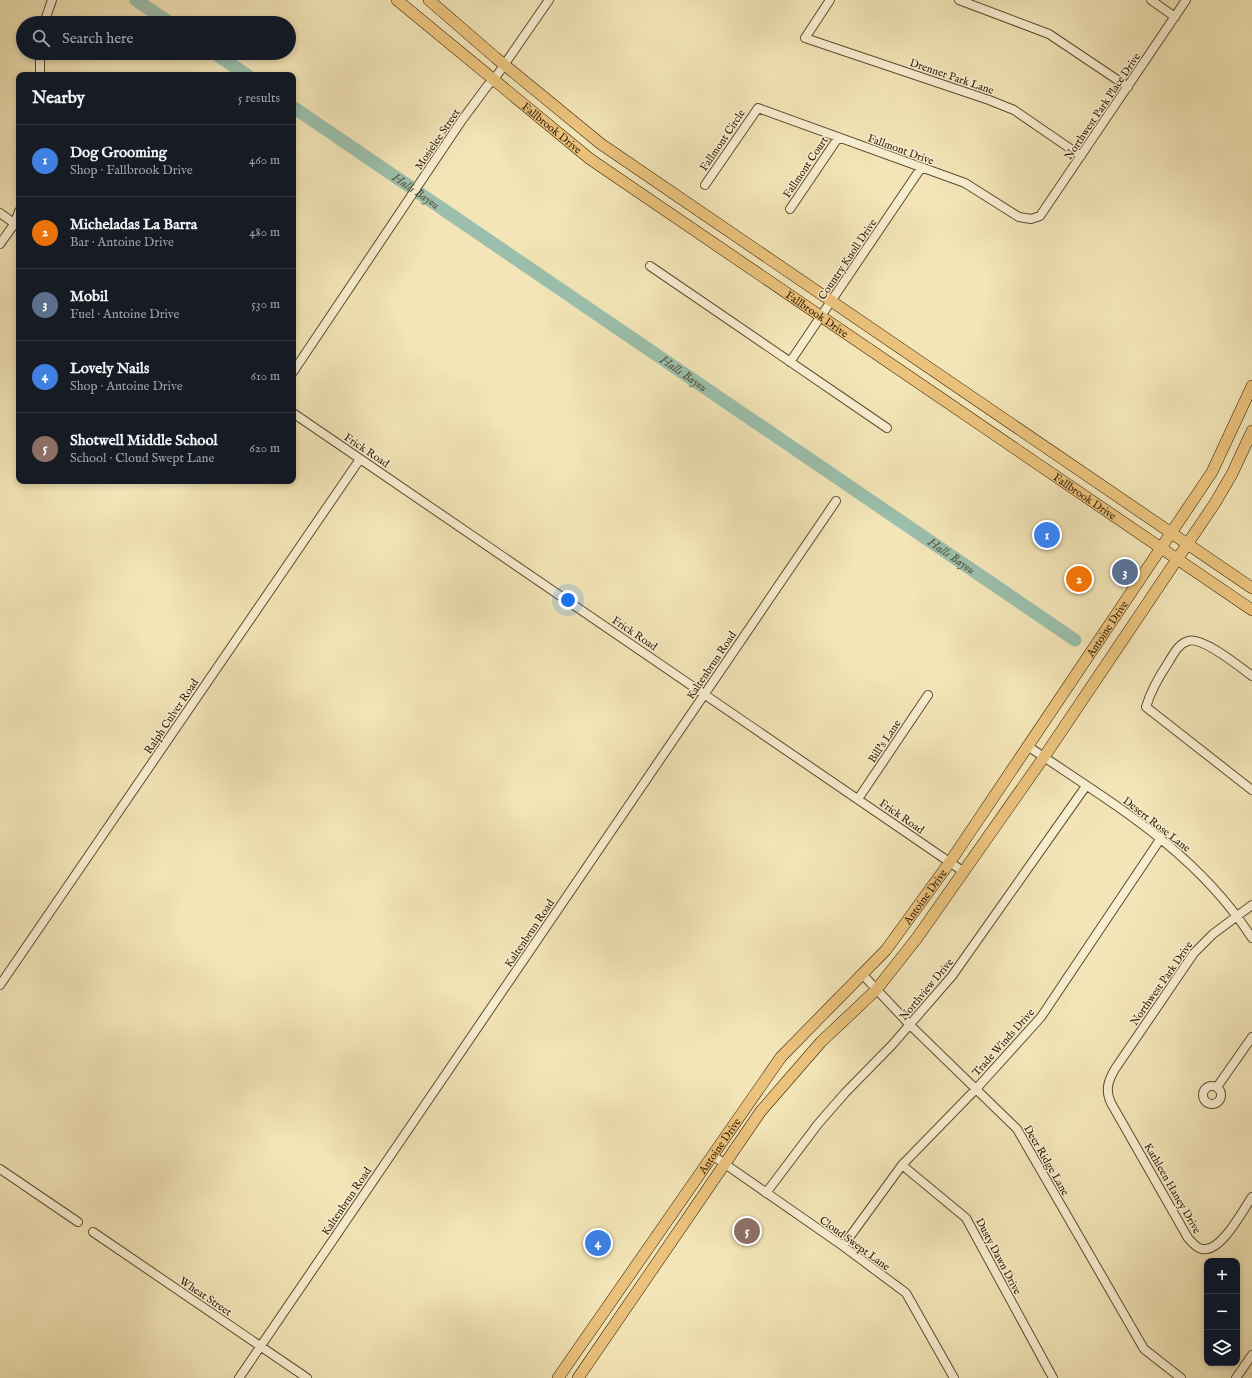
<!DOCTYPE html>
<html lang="en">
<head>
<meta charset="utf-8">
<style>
  :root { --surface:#171b24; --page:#242831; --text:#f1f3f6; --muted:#9ea1a6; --line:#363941; --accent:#7c3aed }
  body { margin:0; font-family:"IM FELL English",serif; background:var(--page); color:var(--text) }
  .controls { position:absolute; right:12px; bottom:12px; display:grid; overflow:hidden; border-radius:8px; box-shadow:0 2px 6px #0003 }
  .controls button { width:36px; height:36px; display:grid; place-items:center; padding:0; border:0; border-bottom:1px solid var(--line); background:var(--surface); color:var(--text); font:20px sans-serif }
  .you { position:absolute; left:568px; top:600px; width:14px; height:14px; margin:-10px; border:3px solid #fff; border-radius:50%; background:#1a73e8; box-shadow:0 0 0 6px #1a73e833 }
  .badge { display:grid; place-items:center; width:26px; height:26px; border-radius:50%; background:var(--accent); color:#fff; font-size:13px; font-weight:700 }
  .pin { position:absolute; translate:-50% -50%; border:2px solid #fff; box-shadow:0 1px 4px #0006 }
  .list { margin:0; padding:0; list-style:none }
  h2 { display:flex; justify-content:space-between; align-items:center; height:52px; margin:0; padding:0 16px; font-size:17px }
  h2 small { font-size:13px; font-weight:400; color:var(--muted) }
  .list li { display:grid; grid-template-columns:26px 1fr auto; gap:12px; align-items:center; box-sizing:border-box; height:72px; padding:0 16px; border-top:1px solid var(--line) }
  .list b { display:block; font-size:15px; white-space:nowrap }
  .list p { margin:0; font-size:13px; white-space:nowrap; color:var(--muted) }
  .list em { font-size:13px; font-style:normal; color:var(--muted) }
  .icon { flex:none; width:22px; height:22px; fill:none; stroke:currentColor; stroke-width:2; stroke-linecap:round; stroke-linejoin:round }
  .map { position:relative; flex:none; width:1252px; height:1378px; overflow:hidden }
  .search { position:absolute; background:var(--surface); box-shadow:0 2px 6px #0003; left:16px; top:16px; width:280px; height:44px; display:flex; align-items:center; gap:10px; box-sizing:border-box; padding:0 14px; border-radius:22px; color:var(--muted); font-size:15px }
  .panel { position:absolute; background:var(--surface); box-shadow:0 2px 6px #0003; left:16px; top:72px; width:280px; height:412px; border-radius:8px }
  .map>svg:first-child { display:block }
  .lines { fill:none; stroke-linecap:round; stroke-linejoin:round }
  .river { stroke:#9bbfac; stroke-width:13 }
  .minor-casing { stroke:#5f4b2e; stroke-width:10 }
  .major-casing { stroke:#2e1800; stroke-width:12 }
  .minor { stroke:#f7eed0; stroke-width:8 }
  .major { stroke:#eac27c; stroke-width:11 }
  .labels { text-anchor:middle; stroke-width:3; stroke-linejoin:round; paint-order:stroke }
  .street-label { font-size:11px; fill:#2e1800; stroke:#f7eed0 }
  .water-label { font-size:12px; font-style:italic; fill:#54523c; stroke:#f7eed0 }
</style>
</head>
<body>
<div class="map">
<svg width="1252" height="1378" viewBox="0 0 1252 1378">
  <rect width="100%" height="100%" fill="#f3e5b7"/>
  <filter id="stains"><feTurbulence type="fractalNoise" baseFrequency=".005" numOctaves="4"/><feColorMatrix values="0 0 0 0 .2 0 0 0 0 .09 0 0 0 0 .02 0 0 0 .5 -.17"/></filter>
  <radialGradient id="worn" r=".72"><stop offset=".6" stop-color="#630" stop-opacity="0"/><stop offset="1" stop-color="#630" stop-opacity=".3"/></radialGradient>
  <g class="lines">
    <g class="river">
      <path d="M136 0 170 23"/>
      <path d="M214 53 247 75"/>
      <path id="s1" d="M293 107 1075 640"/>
    </g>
    <g class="minor-casing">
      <path id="minor" d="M830 0 805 38 989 100 1014 110 1081 156
        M959 0 1049 34 1128 87
        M1151 0 1175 17
        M44 23 52 0
        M40 75V53
        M705 185 758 108 965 183 1019 217 1031 219 1040 216 1186 0
        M790 209 838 138
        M0 213 18 226
        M0 244 15 223 19 211
        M650 266 887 428
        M790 362 921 168
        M293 372 462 120 488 85 493 81 549 0
        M293 413 964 872
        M1252 676C1240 667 1202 636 1188 641 1178 644 1173 655 1168 663 1158 678 1151 690 1146 707L1252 790
        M1029 747C1113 804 1196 851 1252 938
        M858 799 928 695
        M1252 905 1213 934 1194 953 1115 1069C1108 1081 1105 1090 1111 1103L1188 1238C1192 1242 1196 1248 1202 1249 1221 1253 1243 1210 1252 1197
        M863 975 910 1025 1017 1129 1144 1349 1181 1378
        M0 985 360 459
        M1203 1095a9 9 0 1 1 18 0a9 9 0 1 1-18 0Z
        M1217 1087 1252 1037
        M712 1155 843 1246 906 1293 954 1378
        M902 1165 966 1218 1053 1378
        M0 1169 78 1222
        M766 1193 818 1124 845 1093 892 1045 952 976 1086 786
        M93 1232 307 1378
        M843 1246 902 1165 976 1089 1041 1017 1161 838
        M239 1378 836 501
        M1236 1378 1252 1355"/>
    </g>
    <g class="major-casing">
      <g id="major">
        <path id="s2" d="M397 0 590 159 1252 610"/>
        <path d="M429 0 496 58 601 144 1252 588"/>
        <path id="s3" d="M558 1378 781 1057 886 950 950 862 1212 472 1252 386"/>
        <path d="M578 1378 761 1111 821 1042 876 990 917 938 1044 757 1215 503 1232 474 1252 431"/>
      </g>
    </g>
    <use href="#minor" class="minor"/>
    <use href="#major" class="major"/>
  </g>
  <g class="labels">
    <g class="street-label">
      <text transform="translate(952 76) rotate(19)" y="4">Drenner Park Lane</text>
      <text transform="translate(1102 106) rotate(-56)" y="4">Northwest Park Place Drive</text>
      <text dy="4" stroke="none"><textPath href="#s2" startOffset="201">Fallbrook Drive</textPath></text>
      <text transform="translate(437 139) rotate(-56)" y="4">Mosielee Street</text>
      <text transform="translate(722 140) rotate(-56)" y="4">Fallmont Circle</text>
      <text transform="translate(901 149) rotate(20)" y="4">Fallmont Drive</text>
      <text transform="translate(805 167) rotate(-56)" y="4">Fallmont Court</text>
      <text transform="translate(847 259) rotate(-56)" y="4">Country Knoll Drive</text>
      <text dy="4" stroke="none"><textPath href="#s2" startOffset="525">Fallbrook Drive</textPath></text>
      <text transform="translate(367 450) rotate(34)" y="4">Frick Road</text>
      <text dy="4" stroke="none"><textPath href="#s2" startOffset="849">Fallbrook Drive</textPath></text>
      <text dy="4" stroke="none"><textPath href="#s3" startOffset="931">Antoine Drive</textPath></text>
      <text transform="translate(635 633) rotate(34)" y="4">Frick Road</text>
      <text transform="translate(711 665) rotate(-56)" y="4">Kaltenbrun Road</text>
      <text transform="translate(171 716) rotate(-56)" y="4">Ralph Culver Road</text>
      <text transform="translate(884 741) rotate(-56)" y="4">Bill's Lane</text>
      <text transform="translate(902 816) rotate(35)" y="4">Frick Road</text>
      <text transform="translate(1157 824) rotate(38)" y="4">Desert Rose Lane</text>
      <text dy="4" stroke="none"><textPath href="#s3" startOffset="607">Antoine Drive</textPath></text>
      <text transform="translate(529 933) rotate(-56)" y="4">Kaltenbrun Road</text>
      <text transform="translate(1161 983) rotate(-55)" y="4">Northwest Park Drive</text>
      <text transform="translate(926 989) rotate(-50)" y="4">Northview Drive</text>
      <text transform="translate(1003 1042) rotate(-48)" y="4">Trade Winds Drive</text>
      <text dy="4" stroke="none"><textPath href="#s3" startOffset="283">Antoine Drive</textPath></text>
      <text transform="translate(1047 1160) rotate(60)" y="4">Deer Ridge Lane</text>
      <text transform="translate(1173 1188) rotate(60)" y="4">Kathleen Haney Drive</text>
      <text transform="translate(346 1201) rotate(-56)" y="4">Kaltenbrun Road</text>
      <text transform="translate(855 1243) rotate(36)" y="4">Cloud Swept Lane</text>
      <text transform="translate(999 1256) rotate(62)" y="4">Dusty Dawn Drive</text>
      <text transform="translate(206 1296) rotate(34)" y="4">Wheat Street</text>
    </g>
    <g class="water-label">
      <text dy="4" stroke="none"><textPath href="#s1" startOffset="149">Halls Bayou</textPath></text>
      <text dy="4" stroke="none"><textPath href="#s1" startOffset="473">Halls Bayou</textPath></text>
      <text dy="4" stroke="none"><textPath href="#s1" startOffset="797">Halls Bayou</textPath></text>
    </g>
  </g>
  <rect width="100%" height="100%" filter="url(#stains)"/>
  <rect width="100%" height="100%" fill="url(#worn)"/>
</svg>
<div class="controls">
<button>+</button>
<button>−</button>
<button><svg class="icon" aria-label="layers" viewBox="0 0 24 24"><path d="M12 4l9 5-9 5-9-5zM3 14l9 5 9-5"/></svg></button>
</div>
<div class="you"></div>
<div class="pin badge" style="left:1047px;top:535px;background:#3f7fe0">1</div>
<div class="pin badge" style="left:1079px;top:579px;background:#e8710a">2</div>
<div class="pin badge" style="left:1125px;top:572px;background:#5c6f8a">3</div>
<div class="pin badge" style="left:598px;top:1243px;background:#3f7fe0">4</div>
<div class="pin badge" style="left:747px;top:1231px;background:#8d6e63">5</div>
<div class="search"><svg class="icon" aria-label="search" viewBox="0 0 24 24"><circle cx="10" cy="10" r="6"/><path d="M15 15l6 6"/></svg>Search here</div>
<section class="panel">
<h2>Nearby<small>5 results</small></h2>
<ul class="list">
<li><span class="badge" style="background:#3f7fe0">1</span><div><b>Dog Grooming</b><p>Shop · Fallbrook Drive</p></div><em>460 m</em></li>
<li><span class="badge" style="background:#e8710a">2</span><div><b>Micheladas La Barra</b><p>Bar · Antoine Drive</p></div><em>480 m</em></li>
<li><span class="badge" style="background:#5c6f8a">3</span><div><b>Mobil</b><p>Fuel · Antoine Drive</p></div><em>530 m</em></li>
<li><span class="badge" style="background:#3f7fe0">4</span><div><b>Lovely Nails</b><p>Shop · Antoine Drive</p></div><em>610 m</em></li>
<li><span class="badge" style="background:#8d6e63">5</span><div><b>Shotwell Middle School</b><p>School · Cloud Swept Lane</p></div><em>620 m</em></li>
</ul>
</section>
</div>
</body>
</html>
